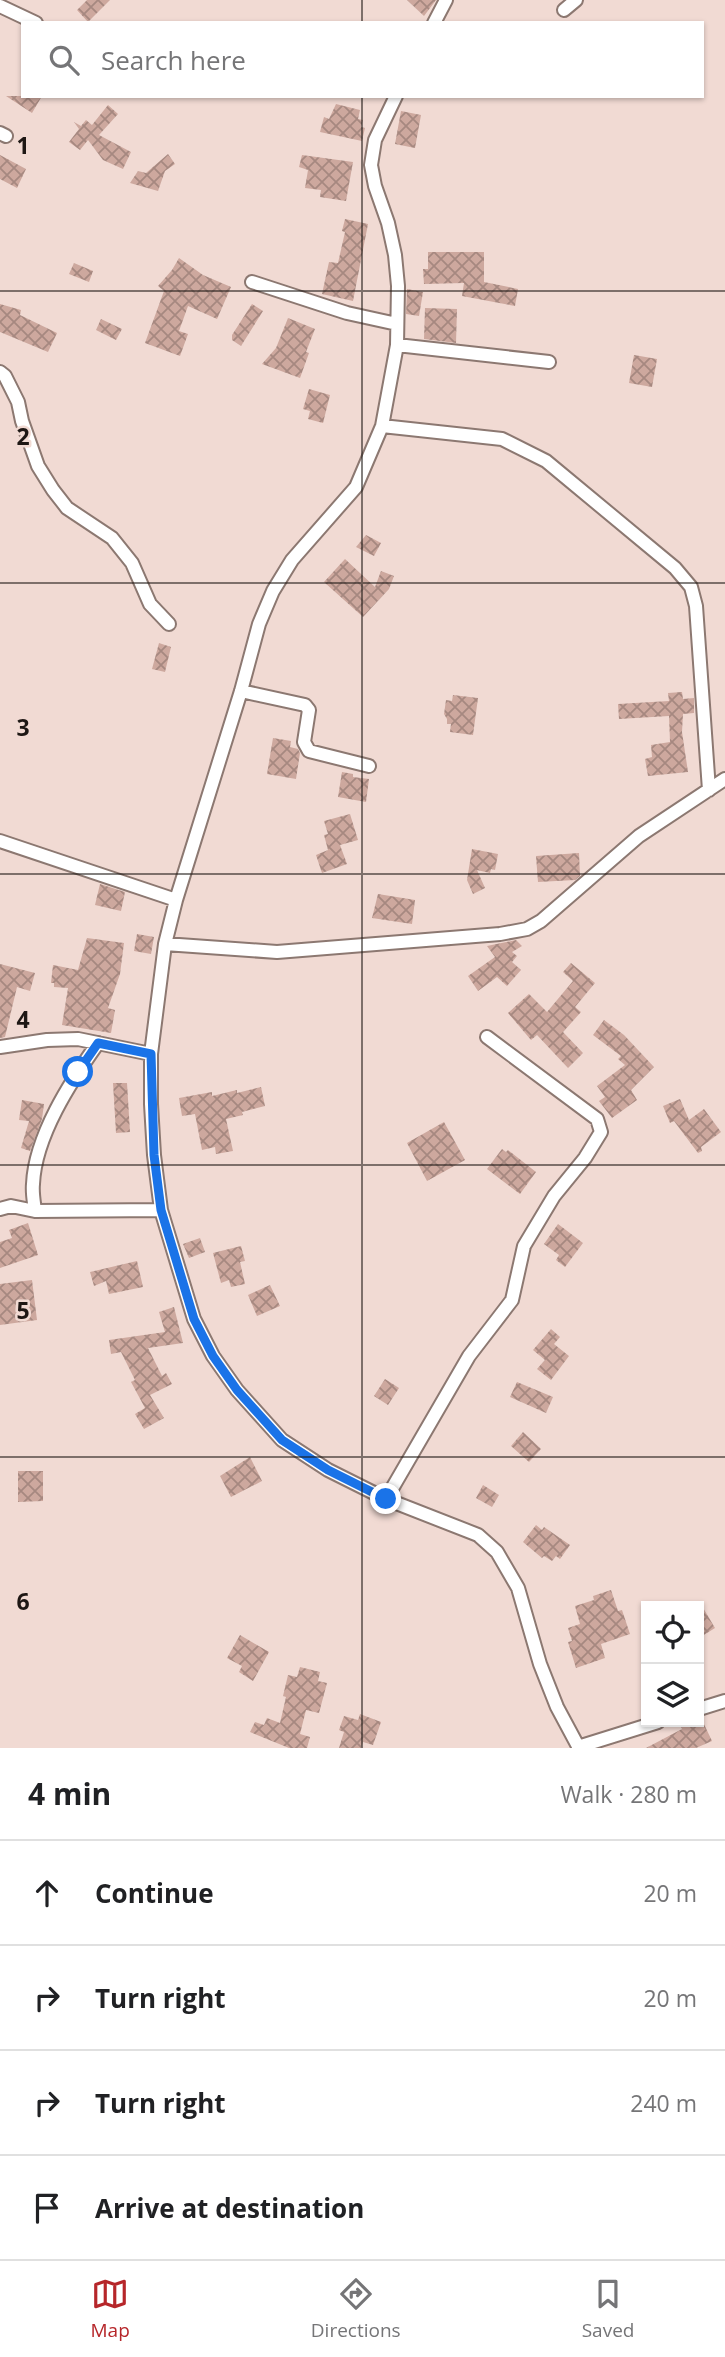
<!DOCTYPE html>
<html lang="en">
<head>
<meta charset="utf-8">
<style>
  :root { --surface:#fff; --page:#f6f6f6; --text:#202124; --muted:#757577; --line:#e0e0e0; --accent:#b6262a }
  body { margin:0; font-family:"Open Sans",sans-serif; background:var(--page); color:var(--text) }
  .controls { position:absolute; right:21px; bottom:21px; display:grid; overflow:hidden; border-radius:0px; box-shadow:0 2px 5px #0004 }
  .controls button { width:63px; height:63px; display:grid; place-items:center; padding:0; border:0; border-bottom:2px solid var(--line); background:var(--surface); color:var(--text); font:35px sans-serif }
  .stop { position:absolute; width:21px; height:21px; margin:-16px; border:5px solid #1a73e8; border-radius:50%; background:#fff }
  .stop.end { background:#1a73e8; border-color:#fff; box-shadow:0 2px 7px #0008 }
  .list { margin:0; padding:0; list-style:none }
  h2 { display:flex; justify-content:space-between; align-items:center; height:91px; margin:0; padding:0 28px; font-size:30px }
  h2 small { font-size:23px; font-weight:400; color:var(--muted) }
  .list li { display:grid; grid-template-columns:46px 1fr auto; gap:21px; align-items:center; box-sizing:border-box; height:105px; padding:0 28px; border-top:2px solid var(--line) }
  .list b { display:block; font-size:26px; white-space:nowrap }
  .list em { font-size:23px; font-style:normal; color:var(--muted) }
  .icon { flex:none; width:38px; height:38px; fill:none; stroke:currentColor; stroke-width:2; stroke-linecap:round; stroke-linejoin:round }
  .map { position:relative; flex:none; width:725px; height:1748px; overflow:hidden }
  .search { position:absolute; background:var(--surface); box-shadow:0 2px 5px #0004; left:21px; right:21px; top:21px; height:77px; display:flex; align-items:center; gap:18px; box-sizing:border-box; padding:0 24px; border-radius:0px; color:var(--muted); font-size:26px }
  .sheet { height:511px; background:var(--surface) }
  nav { display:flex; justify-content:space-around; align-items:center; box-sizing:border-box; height:98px; border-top:2px solid var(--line); background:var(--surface); font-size:19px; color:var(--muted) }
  nav a { display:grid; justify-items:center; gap:4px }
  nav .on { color:var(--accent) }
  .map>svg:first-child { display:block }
  .building { fill:url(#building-cross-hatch) }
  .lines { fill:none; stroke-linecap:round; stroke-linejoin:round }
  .street-casing { stroke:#8c7871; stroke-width:16 }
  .street { stroke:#fff; stroke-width:12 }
  .route { stroke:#1a73e8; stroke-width:9 }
  .grid { fill:none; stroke:#1e1714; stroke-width:2; stroke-opacity:0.55 }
  .grid-label { font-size:23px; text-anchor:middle; font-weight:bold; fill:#1e1714; stroke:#f1dad3; stroke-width:5; stroke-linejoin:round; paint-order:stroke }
</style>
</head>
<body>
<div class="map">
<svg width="725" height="1748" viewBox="0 0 725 1748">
  <defs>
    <pattern id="building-cross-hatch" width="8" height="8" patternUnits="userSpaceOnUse" patternTransform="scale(1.75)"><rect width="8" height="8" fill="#cda89e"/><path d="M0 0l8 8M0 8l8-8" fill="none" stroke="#a68880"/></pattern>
  </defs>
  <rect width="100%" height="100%" fill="#f1dad3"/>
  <path class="building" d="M87 0H110L88 22 77 10Z
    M407 0H436L424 16Z
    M6 96H42L32 113Z
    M336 104 360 110 358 119 363 120 361 127 365 128 362 141 320 132 324 117 329 119Z
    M108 105 118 114 99 135 131 152 123 169 103 160 88 140 80 150 69 142 79 129 74 122 81 126 86 120 92 125Z
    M401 111 421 115 415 148 395 144Z
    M168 154 175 164 165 171 158 191 130 183 138 171 146 173Z
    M0 155 26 169 17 188 0 179Z
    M302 155 353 162 346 201 320 197 321 190 305 188 308 170 299 167Z
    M345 219 368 224 353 301 322 294 329 262 338 263 345 232 342 231Z
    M428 252H484V282L518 289 515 306 462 296 464 283 424 284 423 269H428Z
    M179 258 203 275 231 287 217 319 188 306 179 331 188 334 180 356 145 343 164 291 158 286 172 270Z
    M74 263 93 271 89 282 69 274Z
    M407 289 423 292 419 316 406 314Z
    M0 304 21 310 20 315 57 333 48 352 0 332Z
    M252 304 263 311 241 346 232 340V335Z
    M425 308 457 309 456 343 424 339Z
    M288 318 315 329 306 352 309 353 300 378 262 364 276 348Z
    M101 319 122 329 116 340 96 330Z
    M634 355 657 359 652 387 629 383Z
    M309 389 330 395 323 423 308 419 310 411 303 409Z
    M366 535 381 543 374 556 356 547Z
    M345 559 375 587 381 571 394 576 389 589 363 617 324 582Z
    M159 643 171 647 165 672 152 669Z
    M682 692 683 699 694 698V713L683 714 682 732 688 772 648 776 645 759 652 757 651 745 670 742 669 716 619 719 618 704 669 701 668 693Z
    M453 695 478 698 473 735 450 732 451 724H447V719L444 714 446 700 452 701Z
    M273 738 291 741 290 747 298 749 300 753 296 779 267 774Z
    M342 772 353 774V777L369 779 366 802 338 797Z
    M350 814 358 840 340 845 347 864 322 873 316 855 328 850 324 835 328 834 324 821Z
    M472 849 498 854 495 870 491 869 490 873 477 870 485 888 473 894 467 880Z
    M579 853 580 876 575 880 538 882 536 856Z
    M100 884 125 892 121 911 95 905Z
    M378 894 415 900 412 924 372 918Z
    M137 934 154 937 151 954 134 951Z
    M87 938 124 943 120 974 108 1008 115 1010 111 1033 62 1025 68 988 54 987V983H51L53 965 78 970Z
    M516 940 522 946 512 952 517 956 512 962 521 970 507 986 497 977 478 991 468 976 495 957 487 946Z
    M571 963 595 983 575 1007 581 1012 563 1032 583 1053 568 1068 537 1035 531 1040 508 1013 529 994 547 1012 573 981 563 972Z
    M0 964 35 973 30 991 17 987 5 1037 0 1038Z
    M604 1020 624 1035 654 1067 631 1090 637 1100 612 1118 599 1101 605 1097 597 1086 625 1065 618 1059 621 1056 593 1035Z
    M113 1083H127L130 1132 116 1133Z
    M261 1087 265 1106 242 1112 243 1115 226 1119 233 1151 216 1154 215 1147 202 1150 195 1114 182 1116 179 1098 212 1092V1096L237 1090V1093Z
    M680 1099 689 1120 704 1109 721 1132 701 1147 702 1151 698 1153 674 1121 670 1123 663 1106Z
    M22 1100 44 1104 42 1119 30 1151 21 1148 29 1121 19 1120Z
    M444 1122 465 1160 427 1181 407 1143Z
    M502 1149 506 1152 508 1150 536 1172 520 1194 487 1169Z
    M28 1223 38 1255 0 1268V1242L12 1238 9 1230Z
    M558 1224 583 1243 565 1267 556 1260 559 1255 544 1244Z
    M200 1238 205 1252 189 1258 183 1244Z
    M241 1246 245 1261 240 1262 245 1284 231 1287 229 1280 221 1283 213 1253Z
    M137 1261 143 1287 109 1294 106 1281 94 1286 90 1272Z
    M32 1280 37 1320 0 1325V1284Z
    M270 1285 280 1306 257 1316 248 1295Z
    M174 1307 183 1343 148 1348 162 1376 166 1373 172 1384 150 1395 164 1418 144 1429 135 1414 145 1408 131 1382 135 1380 121 1352 111 1354 109 1340 165 1332 159 1312Z
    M551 1329 560 1337 554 1344 569 1356 551 1380 537 1369 545 1360 533 1350Z
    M385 1379 399 1388 388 1405 374 1396Z
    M517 1382 553 1397 546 1413 510 1397Z
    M523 1432 541 1449 529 1462 511 1446Z
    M250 1457 262 1481 231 1497 220 1476Z
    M18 1471H43V1501L18 1502Z
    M483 1485 499 1495 492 1507 476 1498Z
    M536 1525 542 1530 544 1527 570 1545 560 1559 556 1556 552 1561 544 1556 542 1558 523 1542Z
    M611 1590 618 1611 622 1610 630 1634 601 1644 605 1658 576 1668 568 1642 572 1641 568 1628 580 1624 575 1606 594 1600 593 1596Z
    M699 1601 715 1628 699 1638Z
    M240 1635 269 1652 253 1681 239 1672 242 1666 227 1658Z
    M300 1667 320 1672 318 1681 327 1683 319 1713 306 1710 300 1734 310 1737 307 1748H289L250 1732 255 1722 264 1725 267 1718 280 1723 286 1697 283 1696 288 1675 297 1677Z
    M360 1714 381 1722 373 1745 363 1742 361 1748H339L344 1732 339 1730 344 1716 358 1720Z
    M679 1722H703L712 1741 696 1748H646L682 1729Z"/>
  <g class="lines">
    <g class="street-casing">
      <path id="street" d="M0 6 36 23
        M564 10 576 0
        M434 23 446 0
        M396 96 375 140 371 165 375 186 388 223 395 255 398 286 397 345 382 426 356 487 292 560 273 591 259 624 241 691 176 900 165 944 151 1054V1104L154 1155 161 1210 194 1319 213 1356 237 1390 282 1440 328 1470 386 1499 478 1535 497 1552 518 1588 540 1664 557 1707 579 1748
        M0 133 6 136
        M252 282 347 313 397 324
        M397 345 549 362
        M0 372 5 376 18 402 22 421 38 466 53 490 67 508 112 538 132 563 150 604 169 624
        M382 426 502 439 546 461 675 568 691 587 696 606 709 790
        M241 691 305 705 309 710 304 742 309 751 369 766
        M0 841 176 900
        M165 944 277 952 500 934 527 929 541 921 639 836 725 779
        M0 1047 47 1040 78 1039 151 1054
        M0 1209 11 1206 35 1211 161 1210
        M35 1211C34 1202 32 1193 33 1184 35 1136 71 1081 98 1043
        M386 1499 469 1356 512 1300 524 1246 554 1196 585 1158 601 1132 597 1119 487 1037
        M699 1709 725 1701
        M578 1747 658 1722"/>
    </g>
    <use href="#street" class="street"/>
  </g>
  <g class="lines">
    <path class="route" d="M78 1072 98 1043 151 1054 154 1155 161 1210 194 1319 213 1356 237 1390 282 1440 328 1470 386 1499"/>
  </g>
  <path class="grid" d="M362 0V23M362 96V1748M0 291H725M0 583H725M0 874H725M0 1165H725M0 1457H725"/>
  <g class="grid-label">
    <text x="23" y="154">1</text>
    <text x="23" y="445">2</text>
    <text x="23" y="736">3</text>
    <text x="23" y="1028">4</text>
    <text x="23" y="1319">5</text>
    <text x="23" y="1610">6</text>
  </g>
</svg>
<div class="controls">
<button><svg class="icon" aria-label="locate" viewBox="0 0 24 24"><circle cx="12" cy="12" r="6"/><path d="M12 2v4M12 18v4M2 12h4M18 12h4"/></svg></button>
<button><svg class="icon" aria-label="layers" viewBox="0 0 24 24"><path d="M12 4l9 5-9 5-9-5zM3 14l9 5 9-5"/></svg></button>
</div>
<div class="stop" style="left:78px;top:1072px"></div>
<div class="stop end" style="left:386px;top:1499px"></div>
<div class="search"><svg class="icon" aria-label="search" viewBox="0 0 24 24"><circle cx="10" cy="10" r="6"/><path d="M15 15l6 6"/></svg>Search here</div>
</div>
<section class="sheet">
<h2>4 min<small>Walk · 280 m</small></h2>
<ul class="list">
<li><svg class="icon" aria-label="ahead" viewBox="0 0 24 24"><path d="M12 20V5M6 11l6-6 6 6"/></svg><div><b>Continue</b></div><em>20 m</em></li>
<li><svg class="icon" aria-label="right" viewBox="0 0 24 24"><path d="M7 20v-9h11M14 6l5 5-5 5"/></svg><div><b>Turn right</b></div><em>20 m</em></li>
<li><svg class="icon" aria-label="right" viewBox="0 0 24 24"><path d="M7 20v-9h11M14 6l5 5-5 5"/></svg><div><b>Turn right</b></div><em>240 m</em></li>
<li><svg class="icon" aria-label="arrive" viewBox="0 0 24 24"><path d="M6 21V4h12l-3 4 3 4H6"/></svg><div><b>Arrive at destination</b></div></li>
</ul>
</section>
<nav>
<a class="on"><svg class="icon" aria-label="map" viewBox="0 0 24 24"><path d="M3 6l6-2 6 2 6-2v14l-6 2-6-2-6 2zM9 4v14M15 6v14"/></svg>Map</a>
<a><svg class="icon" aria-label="directions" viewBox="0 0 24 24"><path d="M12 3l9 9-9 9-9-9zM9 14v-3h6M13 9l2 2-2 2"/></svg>Directions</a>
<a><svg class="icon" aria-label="saved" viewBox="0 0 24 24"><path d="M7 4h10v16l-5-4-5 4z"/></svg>Saved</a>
</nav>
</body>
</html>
